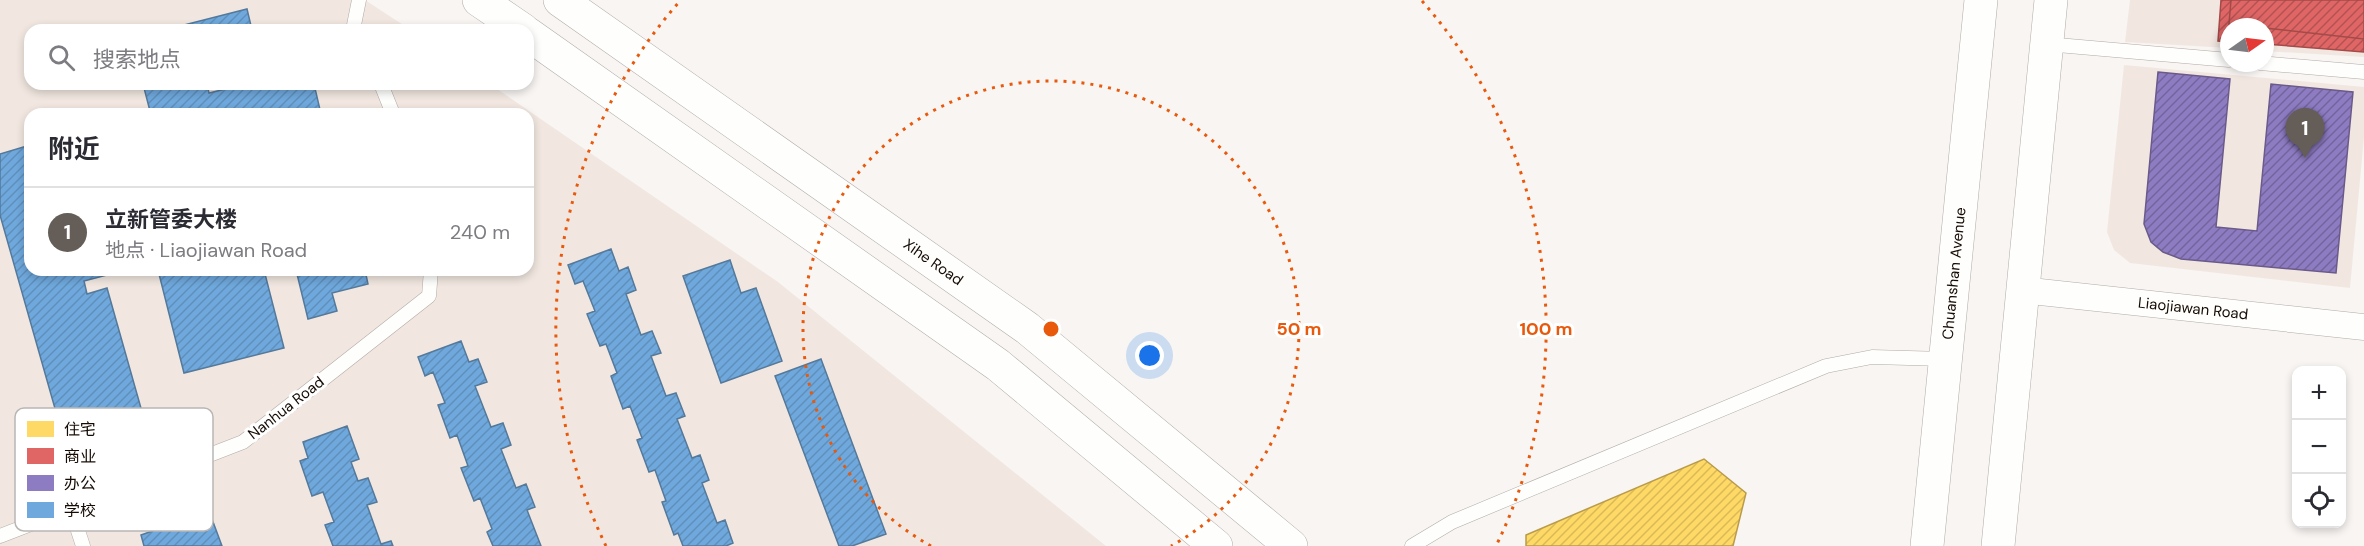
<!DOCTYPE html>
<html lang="zh">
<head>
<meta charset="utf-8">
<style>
  :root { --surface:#fff; --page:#f2f2f3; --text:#2b2b33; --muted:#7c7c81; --line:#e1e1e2; --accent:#645d58 }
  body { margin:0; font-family:"DM Sans","Noto Sans SC",sans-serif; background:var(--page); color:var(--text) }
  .controls { position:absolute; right:18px; bottom:18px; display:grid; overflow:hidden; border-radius:12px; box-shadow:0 3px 9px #0003 }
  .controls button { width:54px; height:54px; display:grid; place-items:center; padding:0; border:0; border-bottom:2px solid var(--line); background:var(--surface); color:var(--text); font:30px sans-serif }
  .compass { position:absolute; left:2220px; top:18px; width:54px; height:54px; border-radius:50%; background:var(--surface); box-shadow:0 3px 9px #0003; rotate:76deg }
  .you { position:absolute; left:1150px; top:356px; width:21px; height:21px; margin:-15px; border:4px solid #fff; border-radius:50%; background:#1a73e8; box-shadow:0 0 0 9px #1a73e833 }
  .badge { display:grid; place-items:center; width:39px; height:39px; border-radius:50%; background:var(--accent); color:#fff; font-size:20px; font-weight:700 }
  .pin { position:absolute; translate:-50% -50px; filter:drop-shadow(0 2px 3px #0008) }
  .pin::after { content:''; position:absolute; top:32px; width:21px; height:18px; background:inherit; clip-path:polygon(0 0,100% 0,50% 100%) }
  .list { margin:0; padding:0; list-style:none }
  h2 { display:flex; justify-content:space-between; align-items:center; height:78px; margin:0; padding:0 24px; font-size:26px }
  h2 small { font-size:20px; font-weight:400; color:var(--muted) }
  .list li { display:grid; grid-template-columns:39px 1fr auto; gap:18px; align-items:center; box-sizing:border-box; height:90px; padding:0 24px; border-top:2px solid var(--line) }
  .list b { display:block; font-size:22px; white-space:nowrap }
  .list p { margin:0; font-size:20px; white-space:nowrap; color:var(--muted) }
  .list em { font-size:20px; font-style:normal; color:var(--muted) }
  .icon { flex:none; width:33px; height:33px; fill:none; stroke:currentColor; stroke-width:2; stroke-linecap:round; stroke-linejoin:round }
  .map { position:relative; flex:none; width:2364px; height:546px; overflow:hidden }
  .search { position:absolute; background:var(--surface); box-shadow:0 3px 9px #0003; left:24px; top:24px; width:510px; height:66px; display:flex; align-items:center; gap:15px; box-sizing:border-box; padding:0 21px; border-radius:18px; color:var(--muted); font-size:22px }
  .panel { position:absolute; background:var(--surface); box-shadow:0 3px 9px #0003; left:24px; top:108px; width:510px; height:168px; border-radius:18px }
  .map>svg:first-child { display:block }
  .built { fill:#f1e7e0; fill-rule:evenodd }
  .homes { fill:url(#homes-hatch); stroke:#b99b49; stroke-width:1.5 }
  .shops { fill:url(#shops-hatch); stroke:#a34b49; stroke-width:1.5 }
  .offices { fill:url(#offices-hatch); stroke:#6a5a8a; stroke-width:1.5 }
  .schools { fill:url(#schools-hatch); stroke:#54799b; stroke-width:1.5 }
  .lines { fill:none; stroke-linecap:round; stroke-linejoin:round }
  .lane-casing { stroke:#b2aba7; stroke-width:15 }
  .street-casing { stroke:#b2aba7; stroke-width:27 }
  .secondary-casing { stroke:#b2aba7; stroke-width:34 }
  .highway-casing { stroke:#b2aba7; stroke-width:34 }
  .lane { stroke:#fefefd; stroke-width:14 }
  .street { stroke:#fefefd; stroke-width:26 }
  .secondary { stroke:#fefefd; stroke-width:33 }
  .highway { stroke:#fefefd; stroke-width:33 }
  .ring { fill:none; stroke:#e8590c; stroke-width:3; stroke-dasharray:3 6 }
  .labels { text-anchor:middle; stroke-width:6; stroke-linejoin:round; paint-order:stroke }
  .street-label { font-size:15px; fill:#150b04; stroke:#fff }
  .key { fill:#fff; stroke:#b9b6b4; stroke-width:1.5 }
  .key-label { font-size:16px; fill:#150b04 }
  .centre { fill:#e8590c; stroke:#fff; stroke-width:3 }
  .ring-label { font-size:18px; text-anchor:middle; font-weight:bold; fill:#e8590c; stroke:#fff; stroke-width:6; stroke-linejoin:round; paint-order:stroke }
</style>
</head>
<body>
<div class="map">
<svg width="2364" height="546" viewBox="0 0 2364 546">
  <defs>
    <pattern id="homes-hatch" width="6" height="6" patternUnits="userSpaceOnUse" patternTransform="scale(1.5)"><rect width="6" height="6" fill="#ffd966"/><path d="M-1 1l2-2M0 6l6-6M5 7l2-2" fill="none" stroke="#dab957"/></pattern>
    <pattern id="shops-hatch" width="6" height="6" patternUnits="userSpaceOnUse" patternTransform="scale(1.5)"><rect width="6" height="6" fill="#e06666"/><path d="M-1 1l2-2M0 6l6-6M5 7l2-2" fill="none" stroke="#b45252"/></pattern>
    <pattern id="offices-hatch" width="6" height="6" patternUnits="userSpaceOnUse" patternTransform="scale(1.5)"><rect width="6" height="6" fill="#8e7cc3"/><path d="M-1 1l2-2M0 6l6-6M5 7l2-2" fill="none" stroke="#73649c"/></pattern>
    <pattern id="schools-hatch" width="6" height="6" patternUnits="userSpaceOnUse" patternTransform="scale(1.5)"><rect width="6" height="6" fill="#6fa8dc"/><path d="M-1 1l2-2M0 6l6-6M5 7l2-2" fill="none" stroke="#5f8fbb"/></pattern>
  </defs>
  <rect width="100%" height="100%" fill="#f8f5f3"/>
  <path class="built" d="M0 0H365L411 30H30V84H490L778 282 1106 546H0ZM30 114H528V270H30Z
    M2130 0H2364V57L2265 51V27H2229V48L2125 42Z
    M2124 65 2364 87V137L2350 288 2130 263 2114 250 2107 232Z"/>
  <path class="homes" d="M1704 459 1746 493 1733 546H1526V535Z"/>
  <path class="shops" d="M2221 0H2364V52L2265 44V27H2229V42L2218 41Z
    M2231 0H2364V39L2229 24Z"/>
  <path class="offices" d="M2158 72 2230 79 2216 227 2257 231 2271 84 2353 92 2336 273 2181 259 2163 252 2151 242 2144 224Z"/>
  <path class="schools" d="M247 9 252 30H172V28Z
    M143 84H207L209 93 246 84H314L321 114H256L255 111 243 114H139L150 111Z
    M30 145V270H106L107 275 84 281 87 294 107 288 148 433 58 459 47 422 58 419 0 215V154Z
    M611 249 619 271 628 267 636 290 626 294 641 335 652 331 661 353 651 356 666 396 676 393 685 416 677 419 692 458 700 455 709 480 702 483 717 523 725 520 733 543 726 546H683L678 533 674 535 662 502 666 501 655 470 649 472 637 440 642 438 630 406 623 409 611 376 617 373 606 344 600 346 587 314 595 311 583 281 575 284 568 265Z
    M730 260 741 293 756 288 782 361 721 383 683 276Z
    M158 270H264L284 348 184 373Z
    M296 270H365L368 284 332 293 337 311 308 319Z
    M461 341 469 362 478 359 487 382 475 386 491 427 503 423 511 445 501 449 516 488 526 484 535 507 527 510 541 546H493L487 532 492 529 480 498 474 501 461 468 468 466 457 435 450 438 438 405 445 403 433 372 425 376 418 357Z
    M821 359 886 534 852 546H839L775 376Z
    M347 426 359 459 351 462 358 481 368 478 377 502 367 505 381 544 391 541 393 546H333L325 525 334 522 323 492 312 496 300 461 308 458 303 442Z
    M209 511 222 546H144L141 535Z"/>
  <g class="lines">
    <g class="lane-casing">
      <path id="lane" d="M353 30 359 0
        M2046 44 2229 60
        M2260 63 2364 72
        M381 84 393 114
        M71 509 83 546
        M0 536 243 442 429 296 431 270
        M1412 546 1452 522 1826 366 1872 357 1945 359"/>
    </g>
    <g class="street-casing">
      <g id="street">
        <path id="s1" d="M2022 290 2364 327"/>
      </g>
    </g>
    <g class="secondary-casing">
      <g id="secondary">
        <path d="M479 0 523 30"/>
        <path id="s2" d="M560 0 1027 328 1291 546"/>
        <path d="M528 34 998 365 1216 546"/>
      </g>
    </g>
    <g class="highway-casing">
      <g id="highway">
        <path id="s3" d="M1927 546 1981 0"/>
        <path d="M1998 546 2051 0"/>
      </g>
    </g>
    <use href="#lane" class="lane"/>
    <use href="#street" class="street"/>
    <use href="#secondary" class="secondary"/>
    <use href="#highway" class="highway"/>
  </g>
  <g class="ring">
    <path d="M931 546A248 248 0 1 1 1171 546"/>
    <path d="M606 546A495 495 0 0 1 680 1M1422 1A495 495 0 0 1 1496 546"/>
  </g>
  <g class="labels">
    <g class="street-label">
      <text dy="5" stroke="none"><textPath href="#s2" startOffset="456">Xihe Road</textPath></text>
      <text dy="5" stroke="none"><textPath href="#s3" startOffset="274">Chuanshan Avenue</textPath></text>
      <text dy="5" stroke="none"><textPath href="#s1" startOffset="172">Liaojiawan Road</textPath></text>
      <text transform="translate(286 408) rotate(-38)" y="5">Nanhua Road</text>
    </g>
  </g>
  <rect x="15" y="408" width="198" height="123" rx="9" class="key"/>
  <rect x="27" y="421" width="27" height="16" fill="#ffd966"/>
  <rect x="27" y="448" width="27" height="16" fill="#e06666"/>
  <rect x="27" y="475" width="27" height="16" fill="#8e7cc3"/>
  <rect x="27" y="502" width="27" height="16" fill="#6fa8dc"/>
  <g class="key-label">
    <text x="64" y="435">住宅</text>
    <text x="64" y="462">商业</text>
    <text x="64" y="489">办公</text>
    <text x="64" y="516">学校</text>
  </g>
  <circle cx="1051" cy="329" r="9" class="centre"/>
  <g class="ring-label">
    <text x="1299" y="335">50 m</text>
    <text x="1546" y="335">100 m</text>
  </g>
</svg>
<div class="controls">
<button>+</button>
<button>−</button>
<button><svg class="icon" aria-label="locate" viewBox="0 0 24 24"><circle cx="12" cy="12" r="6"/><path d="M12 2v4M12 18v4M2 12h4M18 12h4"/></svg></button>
</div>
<svg class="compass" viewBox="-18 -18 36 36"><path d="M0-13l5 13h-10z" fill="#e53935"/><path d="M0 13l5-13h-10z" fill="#7c7c81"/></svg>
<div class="you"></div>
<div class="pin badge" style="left:2305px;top:158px">1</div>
<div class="search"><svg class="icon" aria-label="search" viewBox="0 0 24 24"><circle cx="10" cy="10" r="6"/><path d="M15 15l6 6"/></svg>搜索地点</div>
<section class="panel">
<h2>附近<small></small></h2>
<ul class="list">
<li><span class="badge">1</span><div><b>立新管委大楼</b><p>地点 · Liaojiawan Road</p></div><em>240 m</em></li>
</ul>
</section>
</div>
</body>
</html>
